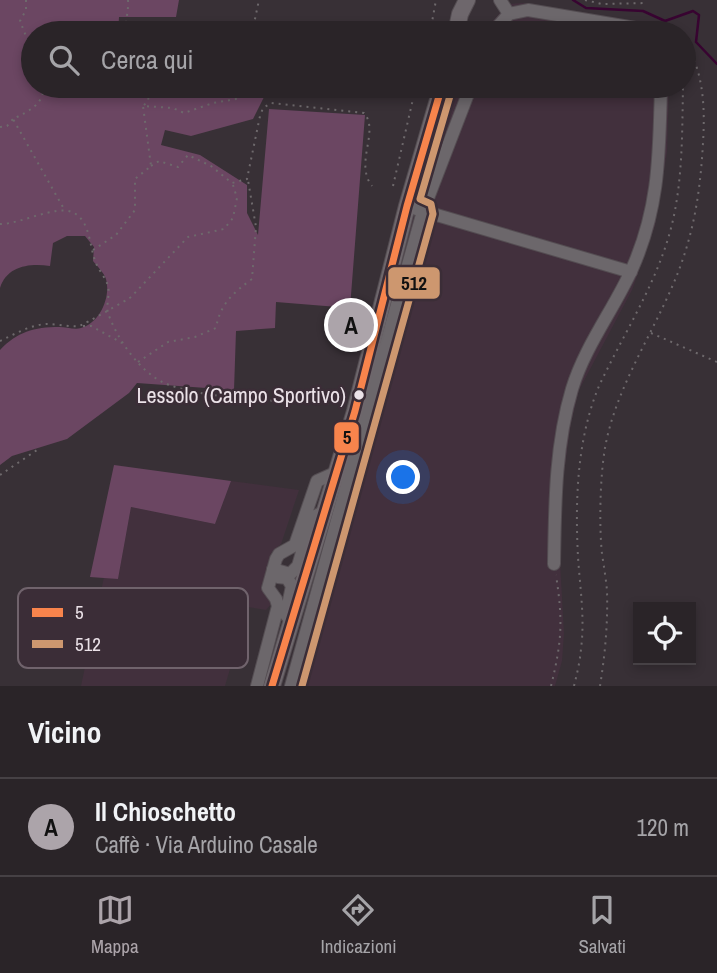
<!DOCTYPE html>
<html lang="it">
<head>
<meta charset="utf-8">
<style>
  :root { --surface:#2a2428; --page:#322c30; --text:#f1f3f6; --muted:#a5a4a8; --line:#464145; --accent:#aca4aa }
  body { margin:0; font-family:"Archivo Narrow",sans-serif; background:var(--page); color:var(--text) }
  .controls { position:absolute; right:21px; bottom:21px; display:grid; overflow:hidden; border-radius:0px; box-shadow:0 4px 10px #0003 }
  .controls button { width:63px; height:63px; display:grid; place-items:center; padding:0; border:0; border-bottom:2px solid var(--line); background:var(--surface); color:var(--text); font:35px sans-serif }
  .you { position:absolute; left:404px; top:478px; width:24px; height:24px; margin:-18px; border:5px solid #fff; border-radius:50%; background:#1a73e8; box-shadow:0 0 0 10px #1a73e833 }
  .badge { display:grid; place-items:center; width:46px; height:46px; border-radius:50%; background:var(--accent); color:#111; font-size:23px; font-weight:700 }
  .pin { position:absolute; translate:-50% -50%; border:4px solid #fff; box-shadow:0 2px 7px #0006 }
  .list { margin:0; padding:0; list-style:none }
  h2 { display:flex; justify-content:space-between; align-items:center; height:91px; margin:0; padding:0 28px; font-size:30px }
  h2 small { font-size:23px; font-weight:400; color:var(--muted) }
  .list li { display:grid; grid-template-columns:46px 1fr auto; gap:21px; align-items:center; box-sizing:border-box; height:98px; padding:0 28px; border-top:2px solid var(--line) }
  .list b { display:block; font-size:26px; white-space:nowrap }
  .list p { margin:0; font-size:23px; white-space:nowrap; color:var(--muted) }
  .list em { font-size:23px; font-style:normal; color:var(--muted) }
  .icon { flex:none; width:38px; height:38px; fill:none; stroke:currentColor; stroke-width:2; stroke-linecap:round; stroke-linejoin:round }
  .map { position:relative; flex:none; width:717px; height:686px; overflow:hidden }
  .search { position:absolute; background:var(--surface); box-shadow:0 4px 10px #0003; left:21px; right:21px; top:21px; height:77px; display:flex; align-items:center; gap:18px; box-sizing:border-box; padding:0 24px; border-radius:38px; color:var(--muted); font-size:26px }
  .sheet { height:189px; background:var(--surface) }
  nav { display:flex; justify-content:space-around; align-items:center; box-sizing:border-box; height:98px; border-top:2px solid var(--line); background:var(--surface); font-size:19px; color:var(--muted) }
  nav a { display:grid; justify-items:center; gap:4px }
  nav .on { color:var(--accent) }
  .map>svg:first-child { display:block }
  .built { fill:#42303d }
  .green { fill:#6b4662 }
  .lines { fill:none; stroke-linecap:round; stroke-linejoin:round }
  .stream { stroke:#380431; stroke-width:2.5 }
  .minor-casing { stroke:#544d52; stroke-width:14 }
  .major-casing { stroke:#544d52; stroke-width:18 }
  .path { stroke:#6e696c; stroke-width:2; stroke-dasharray:2 5; stroke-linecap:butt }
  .minor { stroke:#6c676b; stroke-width:12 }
  .major { stroke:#6e676c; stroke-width:16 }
  .bus-1-casing { stroke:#3b2d37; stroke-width:12 }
  .bus-2-casing { stroke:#3b2d37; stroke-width:12 }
  .bus-1 { stroke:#f8844c; stroke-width:7 }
  .bus-2 { stroke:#cd976f; stroke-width:7 }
  .bus-dot { fill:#ebe2e8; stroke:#3b2d37; stroke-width:2.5 }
  .labels { text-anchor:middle; stroke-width:5; stroke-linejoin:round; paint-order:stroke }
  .bus-label { font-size:22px; fill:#ebe2e8; stroke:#3b2d37; text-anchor:end }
  .key { fill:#3b2d37; stroke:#70636c; stroke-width:2 }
  .key-label { font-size:19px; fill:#ebe2e8 }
  .line-badge { stroke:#3b2d37; stroke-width:2.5 }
  .pale-badge-label { font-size:19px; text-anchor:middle; font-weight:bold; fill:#111 }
</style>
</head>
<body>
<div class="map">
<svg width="717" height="686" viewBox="0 0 717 686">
  <rect width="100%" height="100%" fill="#383036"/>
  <path class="built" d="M523 3 651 25 660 33H482L508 4Z
    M455 86H669L667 152 655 226 632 290 579 390 571 423 562 486 559 544 564 633 562 661 555 686H287L419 196 444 113Z
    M231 481 299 490 281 544 271 553 263 583 272 603 266 610 248 607 225 686H81L104 577 118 579 131 507 215 524Z"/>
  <path class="green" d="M0 0H179L176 17H119L118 33H33V86H156L161 98 267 91 253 119 191 136 165 130 161 145 200 155 247 185V213L258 235 269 109 365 115 350 308 276 302 275 328 236 331 234 390 137 383 129 393 67 439 12 456 0 465V350C17 332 34 327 59 327 66 327 75 330 81 328 100 323 111 297 106 279 104 273 97 266 93 261L94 247 85 236H67L53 243 50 266C29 263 7 266 0 288Z
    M114 465 231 481 215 524 131 507 118 579 90 577Z"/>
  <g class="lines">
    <path class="stream" d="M573 0 586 8 643 11 665 21 693 11 699 15 696 42 717 64"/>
    <g class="minor-casing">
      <path id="minor" d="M500 0 509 14
        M492 33 509 14 528 10 641 29 652 33
        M471 86 423 211 631 272
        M554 564C555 505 555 446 572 389 585 346 614 309 632 269 660 206 659 153 661 86
        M273 569 290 574 298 566 312 518 323 512
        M278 577 287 578 292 586 286 615 292 621
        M257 686 278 606 276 599 268 588 276 559 279 554 295 545 317 481 335 473
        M291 686 423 211 407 206"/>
    </g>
    <g class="major-casing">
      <path id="major" d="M456 33 460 14 467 0
        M272 686 355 411 407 206 442 86"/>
    </g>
    <path class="path" d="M26 0V10L20 21 33 54
      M128 0C129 12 124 21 128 33
      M585 0 602 4 647 3
      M252 33 259 0
      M430 33 436 0
      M44 86C43 105 29 111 13 119L64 209
      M263 86 273 94 272 101
      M144 105 148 101 150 86
      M0 127 7 126 13 119
      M151 166 159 161 178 167 188 155 211 166 232 183 247 179 260 116 263 108 271 103 364 113C380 131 354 163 372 186
      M393 186 416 86
      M0 224C21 224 55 205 72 212 91 220 89 247 96 263 99 271 106 278 108 286 110 295 106 304 108 313 116 336 134 363 154 377 186 401 294 401 337 404L344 407
      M93 250 116 235 135 210V179L151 166 143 106 173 108 184 113 213 103 236 99 241 86
      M83 326H91L122 343
      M651 333 717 362
      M0 341C15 334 30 325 46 324 57 324 69 327 79 326 83 325 127 300 131 297L188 237 224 229 233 218 237 198 233 185
      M138 362 168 342 195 337 216 328C220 304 233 293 252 279L256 227 248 180
      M0 475 37 450
      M551 686C562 641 563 621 556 575
      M574 686C577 674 580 661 581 649 585 618 580 588 578 557 575 500 577 439 599 386 621 339 650 294 666 245 683 195 682 139 683 86
      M600 686C605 655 608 623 607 591 606 579 604 567 602 554 599 525 600 477 605 448 615 391 649 340 672 287 693 239 700 196 703 143 705 109 704 77 688 46"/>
    <use href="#minor" class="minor"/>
    <use href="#major" class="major"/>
    <g class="bus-1-casing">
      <path id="bus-1" d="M272 686 355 411 407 206 442 86"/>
    </g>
    <g class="bus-2-casing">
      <path id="bus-2" d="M302 686 433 214 431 204 420 199 452 89"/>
    </g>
    <use href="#bus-1" class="bus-1"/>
    <use href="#bus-2" class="bus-2"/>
  </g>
  <circle class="bus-dot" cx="359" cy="395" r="6"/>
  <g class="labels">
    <g class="bus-label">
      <text x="346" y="403">Lessolo (Campo Sportivo)</text>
    </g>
  </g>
  <rect x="18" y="588" width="230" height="80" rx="10" class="key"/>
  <rect x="32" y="608" width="31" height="9" fill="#f8844c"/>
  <rect x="32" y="640" width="31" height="8" fill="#cd976f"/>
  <g class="key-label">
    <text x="75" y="619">5</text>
    <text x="75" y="651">512</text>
  </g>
  <g class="line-badge">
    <rect x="387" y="266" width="54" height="34" rx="7" fill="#cd976f"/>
    <rect x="333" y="421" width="27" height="33" rx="7" fill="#f8844c"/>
  </g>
  <g class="pale-badge-label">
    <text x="414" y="290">512</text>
    <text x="347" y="444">5</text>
  </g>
</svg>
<div class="controls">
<button><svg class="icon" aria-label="locate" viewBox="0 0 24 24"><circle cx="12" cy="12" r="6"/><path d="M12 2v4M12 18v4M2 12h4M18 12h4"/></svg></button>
</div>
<div class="you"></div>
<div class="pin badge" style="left:351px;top:325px">A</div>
<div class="search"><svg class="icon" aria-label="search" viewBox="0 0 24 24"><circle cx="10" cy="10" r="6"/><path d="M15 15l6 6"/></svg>Cerca qui</div>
</div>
<section class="sheet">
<h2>Vicino<small></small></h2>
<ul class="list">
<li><span class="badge">A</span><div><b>Il Chioschetto</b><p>Caffè · Via Arduino Casale</p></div><em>120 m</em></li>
</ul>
</section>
<nav>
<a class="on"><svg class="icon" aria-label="map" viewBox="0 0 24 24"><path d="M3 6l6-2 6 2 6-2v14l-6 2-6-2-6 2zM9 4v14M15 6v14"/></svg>Mappa</a>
<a><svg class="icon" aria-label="directions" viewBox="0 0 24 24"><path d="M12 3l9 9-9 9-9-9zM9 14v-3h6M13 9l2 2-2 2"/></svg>Indicazioni</a>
<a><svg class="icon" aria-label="saved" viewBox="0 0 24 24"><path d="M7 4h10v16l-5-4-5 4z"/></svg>Salvati</a>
</nav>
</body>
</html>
